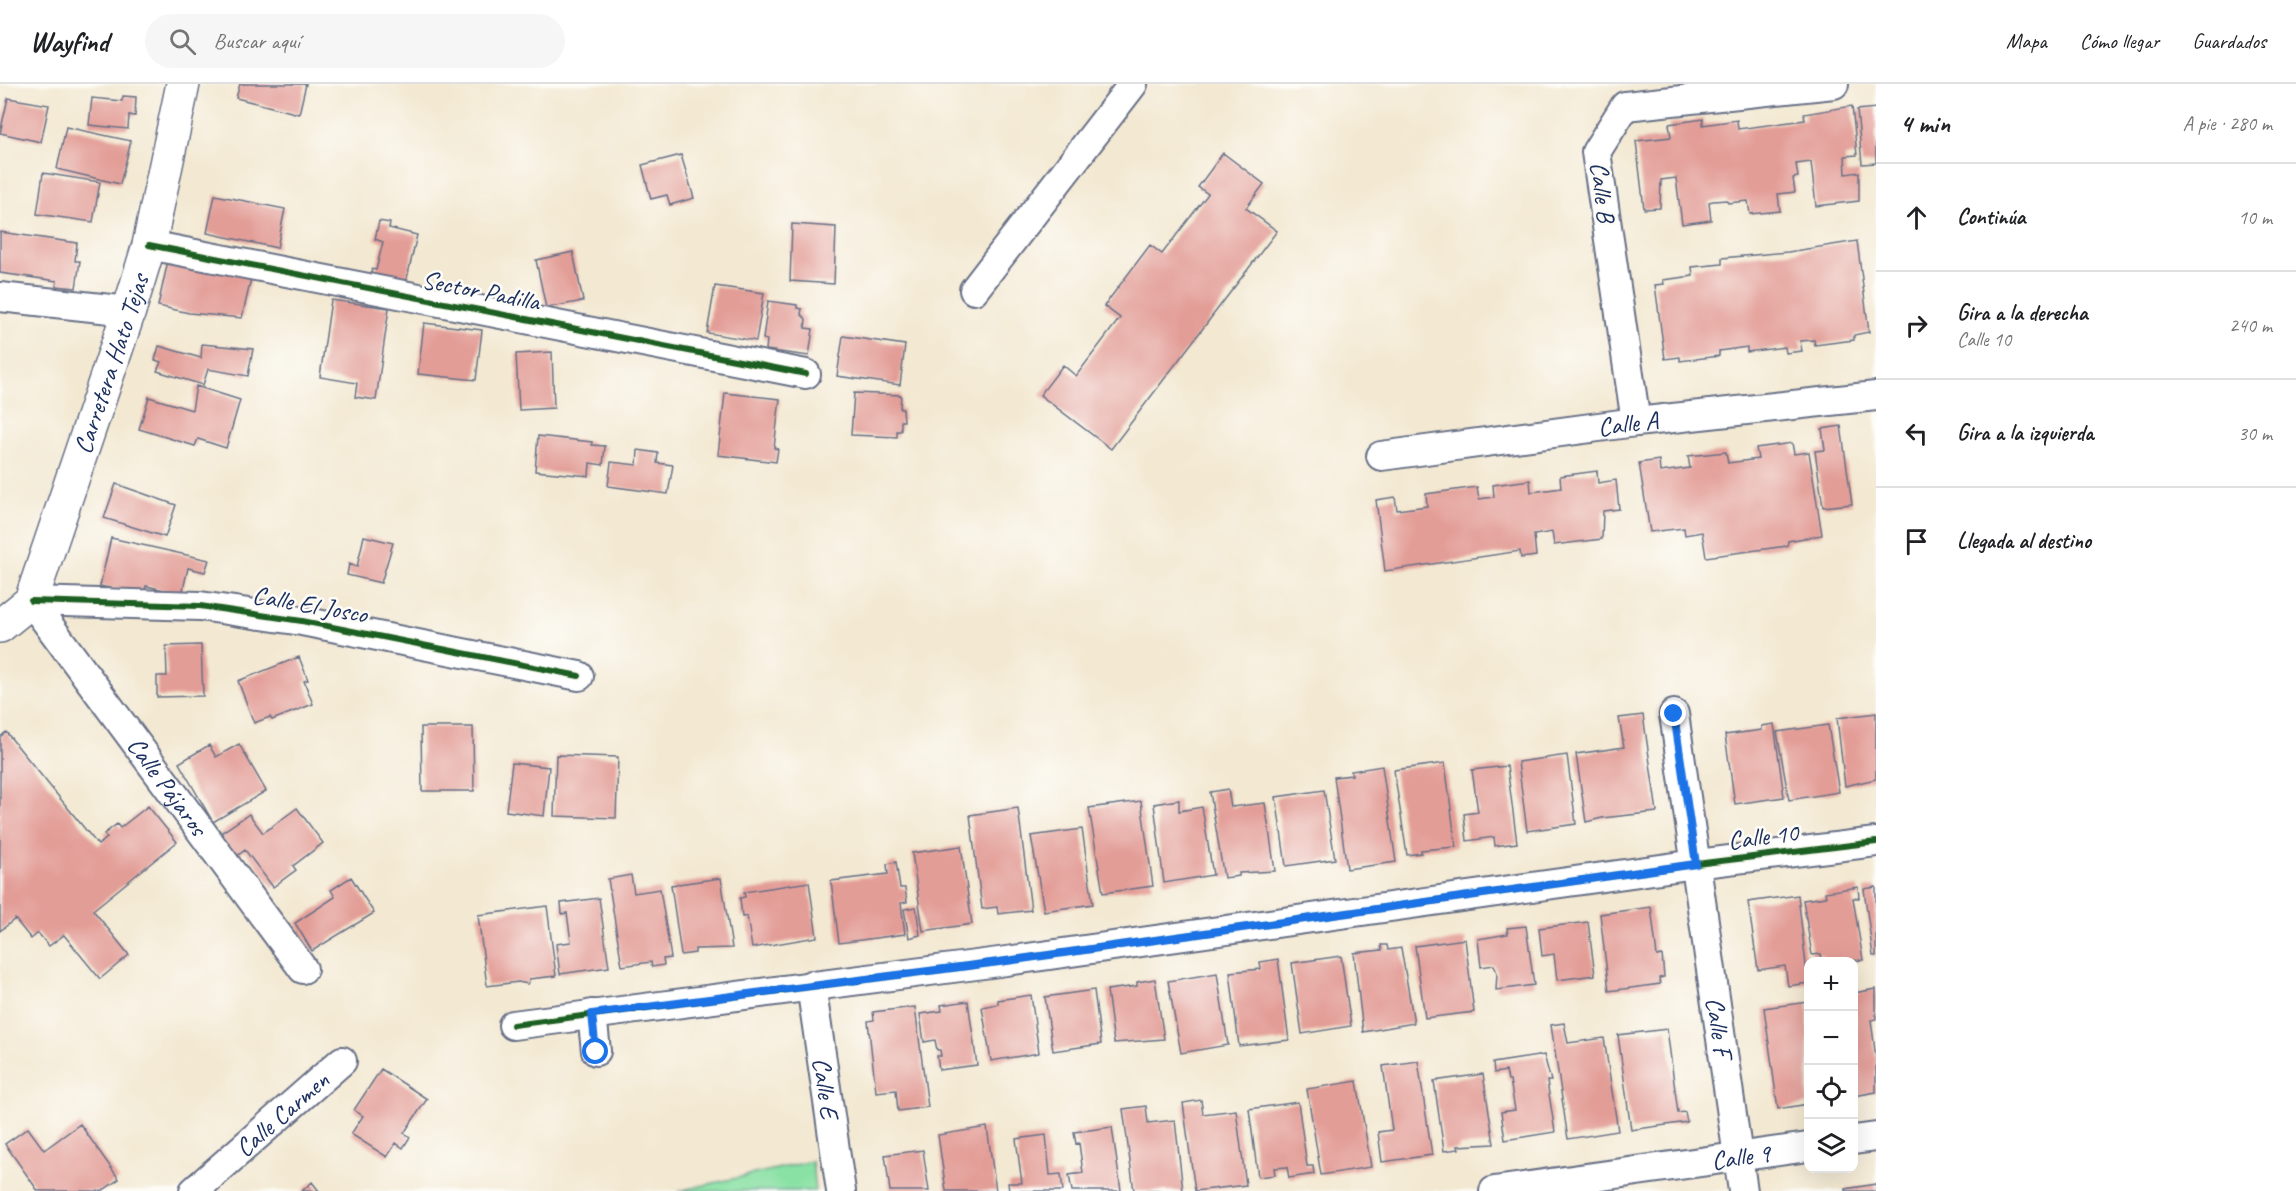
<!DOCTYPE html>
<html lang="es">
<head>
<meta charset="utf-8">
<style>
  :root { --surface:#fff; --page:#f6f6f6; --text:#202124; --muted:#757577; --line:#e0e0e0 }
  body { margin:0; font-family:Caveat,sans-serif; background:var(--page); color:var(--text) }
  .controls { position:absolute; right:18px; bottom:18px; display:grid; overflow:hidden; border-radius:12px; box-shadow:0 6px 24px #0002 }
  .controls button { width:54px; height:54px; display:grid; place-items:center; padding:0; border:0; border-bottom:2px solid var(--line); background:var(--surface); color:var(--text); font:30px sans-serif }
  .stop { position:absolute; width:18px; height:18px; margin:-14px; border:4px solid #1a73e8; border-radius:50%; background:#fff }
  .stop.end { background:#1a73e8; border-color:#fff; box-shadow:0 2px 6px #0008 }
  .list { margin:0; padding:0; list-style:none }
  h2 { display:flex; justify-content:space-between; align-items:center; height:78px; margin:0; padding:0 24px; font-size:26px }
  h2 small { font-size:20px; font-weight:400; color:var(--muted) }
  .list li { display:grid; grid-template-columns:39px 1fr auto; gap:18px; align-items:center; box-sizing:border-box; height:108px; padding:0 24px; border-top:2px solid var(--line) }
  .list b { display:block; font-size:22px; white-space:nowrap }
  .list p { margin:0; font-size:20px; white-space:nowrap; color:var(--muted) }
  .list em { font-size:20px; font-style:normal; color:var(--muted) }
  .icon { flex:none; width:33px; height:33px; fill:none; stroke:currentColor; stroke-width:2; stroke-linecap:round; stroke-linejoin:round }
  .map { position:relative; flex:none; width:1876px; height:1107px; overflow:hidden }
  header { display:flex; align-items:center; gap:36px; box-sizing:border-box; height:84px; padding:0 30px; background:var(--surface); border-bottom:2px solid var(--line) }
  header strong { font-size:28px }
  nav { display:flex; gap:33px; margin-inline-start:auto; font-size:21px }
  .search { width:420px; height:54px; background:var(--page); display:flex; align-items:center; gap:15px; box-sizing:border-box; padding:0 21px; border-radius:33px; color:var(--muted); font-size:22px }
  main { display:flex }
  aside { flex:1; background:var(--surface) }
  .map>svg:first-child { display:block }
  .green { fill:#8ae1a4; stroke:#528881; stroke-width:1.5 }
  .building { fill:#e39d97 }
  .lines { fill:none; stroke-linecap:round; stroke-linejoin:round }
  .minor-casing { stroke:#677086; stroke-width:32 }
  .tertiary-casing { stroke:#677086; stroke-width:36 }
  .minor { stroke:#fff; stroke-width:28 }
  .tertiary { stroke:#fff; stroke-width:33 }
  .cycleway-casing { stroke:#fdfcf7; stroke-width:10 }
  .cycleway { stroke:#1b5e20; stroke-width:6 }
  .route { stroke:#1a73e8; stroke-width:8 }
  .labels { text-anchor:middle; stroke-width:5; stroke-linejoin:round; paint-order:stroke }
  .street-label { font-size:26px; fill:#1b2f5e; stroke:#fdfcf7 }
</style>
</head>
<body>
<header>
<strong>Wayfind</strong>
<div class="search"><svg class="icon" aria-label="search" viewBox="0 0 24 24"><circle cx="10" cy="10" r="6"/><path d="M15 15l6 6"/></svg>Buscar aquí</div>
<nav><a>Mapa</a><a>Cómo llegar</a><a>Guardados</a></nav>
</header>
<main>
<div class="map">
<svg width="1876" height="1107" viewBox="0 0 1876 1107">
  <rect width="100%" height="100%" fill="#fdfcf7"/>
  <filter id="ink" filterUnits="userSpaceOnUse"><feTurbulence type="fractalNoise" baseFrequency=".0167" numOctaves="2"/><feDisplacementMap in="SourceGraphic" scale="12" xChannelSelector="R" yChannelSelector="G"/><feConvolveMatrix kernelMatrix="1 2 1 2 8 2 1 2 1" color-interpolation-filters="sRGB"/></filter>
  <filter id="wash" filterUnits="userSpaceOnUse"><feTurbulence type="fractalNoise" baseFrequency=".008" numOctaves="4" result="noise"/><feDisplacementMap in="SourceGraphic" scale="24" xChannelSelector="R" yChannelSelector="G"/><feGaussianBlur stdDeviation="1.35" result="paint"/><feColorMatrix in="noise" values="0 0 0 0 0 0 0 0 0 0 0 0 0 0 0 0 0 1.4 0 .05"/><feComposite in="paint" operator="in"/></filter>
  <g filter="url(#wash)">
    <rect width="100%" height="100%" fill="#f3e8d1"/>
    <path class="green" d="M812 1077 815 1107H678Z"/>
    <g id="blocks">
      <path class="building" d="M240 0H306L299 30 236 14Z
        M123 12 136 13 135 32 129 31 128 45 89 41 92 14 122 17Z
        M8 14 49 21 41 58 0 49Z
        M1852 22 1857 71 1845 72 1846 90 1859 88V117L1816 122 1811 78 1796 80 1798 93 1793 94 1795 108 1778 110 1780 127 1750 130 1748 117 1728 119 1727 116 1713 117 1709 118 1711 136 1682 140 1676 94 1661 96 1660 124 1644 125 1636 57 1671 53 1669 40 1703 35V41L1737 36 1738 45 1805 36 1804 30Z
        M1876 24V79L1862 80 1857 26Z
        M66 43 131 57 120 100 57 85Z
        M1223 69 1264 100 1246 124 1277 147 1111 365 1040 311 1063 281 1076 292 1120 234 1104 222 1150 161 1162 170 1208 110 1198 103Z
        M681 71 694 114 670 121 667 111 651 115 642 81Z
        M43 89 100 98 93 138 37 130Z
        M215 111 285 125 277 164 207 149Z
        M379 137 390 139 389 144 417 151 404 207 369 199 372 185 376 186 383 158 375 155Z
        M792 140 836 143 834 200 790 197Z
        M0 148 77 159 75 177H80L76 204 56 202 57 197 0 189Z
        M1857 157 1869 248 1854 251V256L1815 261 1814 256 1800 257 1802 267 1786 269 1785 263 1747 268V263L1719 267V272L1680 277V273L1665 275 1655 201 1664 200 1663 196 1693 192 1692 183 1722 180V174L1788 168Z
        M573 168 583 217 546 224 536 176Z
        M169 172 252 190 242 234 189 229 158 222Z
        M715 202 764 209 756 257 707 249Z
        M331 216 389 224 376 316 355 313 357 299 320 293Z
        M768 217 797 221V224L802 225 801 230 806 235 805 244 813 245 809 272 766 266 767 256 763 255Z
        M424 239 482 246 476 296 418 290Z
        M843 252 905 261 900 301 837 292Z
        M202 260 253 265 248 292 208 285 203 301 157 287 161 278 155 276 159 262 201 274Z
        M552 268 554 324 519 326 516 270Z
        M196 302 240 316 226 364 198 355 195 362 139 345 149 313 192 326Z
        M725 309 780 315 774 364 778 365 776 378 718 371Z
        M854 309 901 311 900 325H903L904 337H901V347H897V353L851 351Z
        M1841 342 1852 420 1823 423 1815 367 1825 366 1822 345Z
        M538 352 592 358V361L605 362 603 381 590 379 589 392 535 387Z
        M1792 359 1794 370 1809 368 1822 451 1788 457 1787 462 1706 473 1702 448 1685 451 1684 444 1650 448 1639 379 1659 376 1660 388 1690 384 1688 372 1726 368 1728 379 1758 375 1756 364Z
        M638 366 658 369 657 379 673 381 668 410 608 402 611 378 637 381Z
        M1597 387 1598 399 1616 396 1619 425 1603 427 1602 455 1554 461 1552 448 1534 451 1536 472 1521 474 1520 467 1385 487 1376 416 1395 413 1397 426 1427 422 1426 410 1477 403 1479 415 1494 413 1493 401 1530 396 1531 408 1547 406 1561 404 1560 392Z
        M116 400 176 421 165 453 104 434Z
        M364 452 393 459 381 499 347 491 349 480 357 483Z
        M111 454 209 476 205 488 188 484 182 510 146 502 144 512 100 502Z
        M201 561 203 612 157 613V592H167L166 562Z
        M299 573 308 596 304 597 313 620 272 636 270 633 254 639 238 597Z
        M1876 629V695L1845 702 1837 634Z
        M1643 631 1657 728 1602 734 1586 738 1576 670 1624 663 1619 634Z
        M1774 640 1784 713 1735 720 1725 651 1762 646V642Z
        M1828 641 1839 708 1789 716 1777 648Z
        M421 643H473L474 707H422Z
        M6 648 98 761 107 754 104 750 117 740 120 744 148 722 177 758 93 826 129 871 100 895 64 851 49 862 38 849 31 855 15 835 0 847V653Z
        M239 660 266 707 213 738 179 679 209 661 216 673Z
        M556 671 618 673 616 734 554 732Z
        M1567 671 1576 740 1527 747 1518 678Z
        M512 679 549 683 544 732 506 727Z
        M1445 679 1456 763 1421 766V769L1407 771 1394 686Z
        M1382 682 1396 778 1347 785 1334 693 1352 691 1351 687Z
        M1507 682 1517 759 1495 762 1494 753 1467 757 1464 730 1478 728 1472 686Z
        M1228 705 1231 723 1265 719 1275 787 1239 789V792L1224 794 1210 708Z
        M1324 706 1335 775 1286 782 1276 713Z
        M1179 716V727L1202 723 1213 791 1164 799 1154 720Z
        M1141 717 1153 802 1103 809 1089 724Z
        M297 724 323 759 293 782 296 786 273 803 245 766 237 772 218 751 249 730 263 749Z
        M1018 724 1031 826 998 830 997 823 982 825 970 731Z
        M1082 745 1093 820 1044 827 1031 752Z
        M961 762 972 840 923 847 912 769Z
        M896 778 900 804H905L907 818 901 819 905 850 839 859 831 797 888 790 887 780Z
        M631 791 634 809 660 805 671 874 663 875 664 881 652 883 651 878 622 882 608 795Z
        M351 793 374 829 312 867 295 839 335 813 331 806Z
        M721 794 732 864 695 865V869L681 871 671 801Z
        M809 798 817 853 752 864 747 832 742 833 740 814 745 813 744 808Z
        M1858 803 1859 814H1853L1863 876 1823 878 1821 870 1812 871 1803 816 1826 813 1825 808Z
        M1876 803V872H1873L1864 805Z
        M1798 811 1808 899 1788 902 1785 882 1758 886 1748 818Z
        M599 814 609 883 560 890 556 860 571 858 567 829 562 830 561 819Z
        M547 822 556 892 529 895 528 900 518 898 487 902 478 831Z
        M916 823 920 851 909 854 904 825Z
        M1651 823 1657 872 1662 871 1664 893 1659 894 1660 900 1609 907 1600 830Z
        M1588 838 1595 891 1557 896 1554 870 1542 872 1539 844Z
        M1526 842 1534 901 1496 906 1497 889 1494 881 1481 883 1478 855 1508 850 1507 844Z
        M1465 855 1474 928 1425 934 1415 862Z
        M1381 861H1387L1388 866 1401 864 1414 939 1363 948 1354 869 1382 866Z
        M1341 872 1351 942 1302 950 1292 879Z
        M1278 875 1289 956 1239 962 1230 888 1261 885 1260 878Z
        M1217 889 1228 961 1181 969 1168 897Z
        M1155 895 1164 955 1114 959 1107 906 1137 902V898Z
        M1876 905V935L1871 936 1876 974V1008L1854 1012V909Z
        M1094 906 1101 960 1053 967 1045 913Z
        M1031 911 1039 969 991 977 982 923 998 920V916Z
        M968 917 977 981 939 986 937 972H941L940 966H937L935 956 924 958 920 930 942 927 941 921Z
        M1808 918V1020L1778 1025 1764 924Z
        M915 923 928 1023 898 1027 896 1006 876 1008 868 937 874 936 873 928Z
        M1564 939 1568 959 1604 954 1618 1047 1568 1055 1551 941Z
        M1667 945 1678 1029 1685 1028 1687 1038 1631 1046 1618 951Z
        M1544 971 1551 997H1547L1555 1048 1505 1056 1501 1028 1515 1026 1510 996H1508L1506 987 1494 989 1493 979Z
        M1418 977 1432 1071 1382 1078 1378 1048 1392 1046 1383 982Z
        M381 985 427 1015 404 1049 410 1053 403 1064 396 1059 387 1073 351 1050 363 1032 354 1026Z
        M1483 990 1494 1060 1458 1062 1459 1065 1444 1067 1434 997Z
        M1357 997 1371 1083 1321 1091 1307 1005Z
        M1201 1016 1203 1030 1236 1026 1246 1101 1195 1107 1183 1019Z
        M1298 1018 1307 1082H1313L1314 1090 1289 1094 1287 1083 1274 1084 1275 1091 1258 1093 1249 1025Z
        M1146 1022 1148 1039 1175 1036 1183 1107H1134L1123 1025Z
        M80 1040 119 1095 102 1107H38L5 1060 28 1044 44 1066Z
        M987 1043 996 1107H946L938 1051Z
        M1112 1043 1121 1107H1072L1069 1091 1083 1089 1079 1059 1076 1060 1074 1048Z
        M1046 1051 1050 1091 1061 1090 1063 1107H1009L1008 1099H1022L1016 1055Z
        M923 1066 929 1107H890L885 1071Z
        M312 1098 319 1107H302Z
        M1876 1100V1107H1846V1105Z"/>
    </g>
  </g>
  <g filter="url(#ink)">
    <use href="#blocks" fill-opacity="0" stroke="#677086" stroke-width="1.5"/>
    <g class="lines">
      <g class="minor-casing">
        <g id="minor">
          <path d="M149 161 806 290"/>
          <path d="M974 206 1133 0"/>
          <path d="M0 213 129 227"/>
          <path d="M1636 338 1596 68 1625 22 1834 0"/>
          <path id="s1" d="M1381 372 1636 338 1876 312"/>
          <path d="M31 517 200 522 302 537 579 592"/>
          <path id="s2" d="M31 517 303 885"/>
          <path id="s3" d="M1674 630 1743 1107"/>
          <path id="s4" d="M811 901 841 1107"/>
          <path d="M592 930 596 967"/>
          <path d="M513 941 999 878 1696 780 1876 758"/>
          <path d="M1854 1056 1876 1053"/>
          <path id="s5" d="M194 1107 342 977"/>
          <path id="s6" d="M1494 1107 1808 1063"/>
        </g>
      </g>
      <g class="tertiary-casing">
        <g id="tertiary">
          <path id="s7" d="M0 542 31 517 129 227 149 161 183 0"/>
        </g>
      </g>
      <use href="#minor" class="minor"/>
      <use href="#tertiary" class="tertiary"/>
      <g class="cycleway-casing">
        <path id="cycleway" d="M149 161 806 290
          M31 517 200 522 302 537 579 592
          M513 941 999 878 1696 780 1876 758"/>
      </g>
      <use href="#cycleway" class="cycleway"/>
    </g>
  </g>
  <g class="lines" filter="url(#ink)">
    <path class="route" d="M596 968 592 930 999 878 1696 780 1674 630"/>
  </g>
  <g class="labels">
    <g class="street-label">
      <text transform="translate(1603 108) rotate(83)" y="9">Calle B</text>
      <text transform="translate(481 206) rotate(11)" y="9">Sector Padilla</text>
      <text dy="9" stroke="none"><textPath href="#s7" startOffset="290">Carretera Hato Tejas</textPath></text>
      <text dy="9" stroke="none"><textPath href="#s1" startOffset="249">Calle A</textPath></text>
      <text transform="translate(310 520) rotate(10)" y="9">Calle El Josco</text>
      <text dy="9" stroke="none"><textPath href="#s2" startOffset="230">Calle Pájaros</textPath></text>
      <text transform="translate(1763 752) rotate(-7)" y="9">Calle 10</text>
      <text dy="9" stroke="none"><textPath href="#s3" startOffset="316">Calle F</textPath></text>
      <text dy="9" stroke="none"><textPath href="#s4" startOffset="104">Calle E</textPath></text>
      <text dy="9" stroke="none"><textPath href="#s5" startOffset="117">Calle Carmen</textPath></text>
      <text dy="9" stroke="none"><textPath href="#s6" startOffset="249">Calle 9</textPath></text>
    </g>
  </g>
</svg>
<div class="controls">
<button>+</button>
<button>−</button>
<button><svg class="icon" aria-label="locate" viewBox="0 0 24 24"><circle cx="12" cy="12" r="6"/><path d="M12 2v4M12 18v4M2 12h4M18 12h4"/></svg></button>
<button><svg class="icon" aria-label="layers" viewBox="0 0 24 24"><path d="M12 4l9 5-9 5-9-5zM3 14l9 5 9-5"/></svg></button>
</div>
<div class="stop" style="left:596px;top:968px"></div>
<div class="stop end" style="left:1674px;top:630px"></div>
</div>
<aside>
<h2>4 min<small>A pie · 280 m</small></h2>
<ul class="list">
<li><svg class="icon" aria-label="ahead" viewBox="0 0 24 24"><path d="M12 20V5M6 11l6-6 6 6"/></svg><div><b>Continúa</b></div><em>10 m</em></li>
<li><svg class="icon" aria-label="right" viewBox="0 0 24 24"><path d="M7 20v-9h11M14 6l5 5-5 5"/></svg><div><b>Gira a la derecha</b><p>Calle 10</p></div><em>240 m</em></li>
<li><svg class="icon" aria-label="left" viewBox="0 0 24 24"><path d="M17 20v-9H6M10 6l-5 5 5 5"/></svg><div><b>Gira a la izquierda</b></div><em>30 m</em></li>
<li><svg class="icon" aria-label="arrive" viewBox="0 0 24 24"><path d="M6 21V4h12l-3 4 3 4H6"/></svg><div><b>Llegada al destino</b></div></li>
</ul>
</aside>
</main>
</body>
</html>
